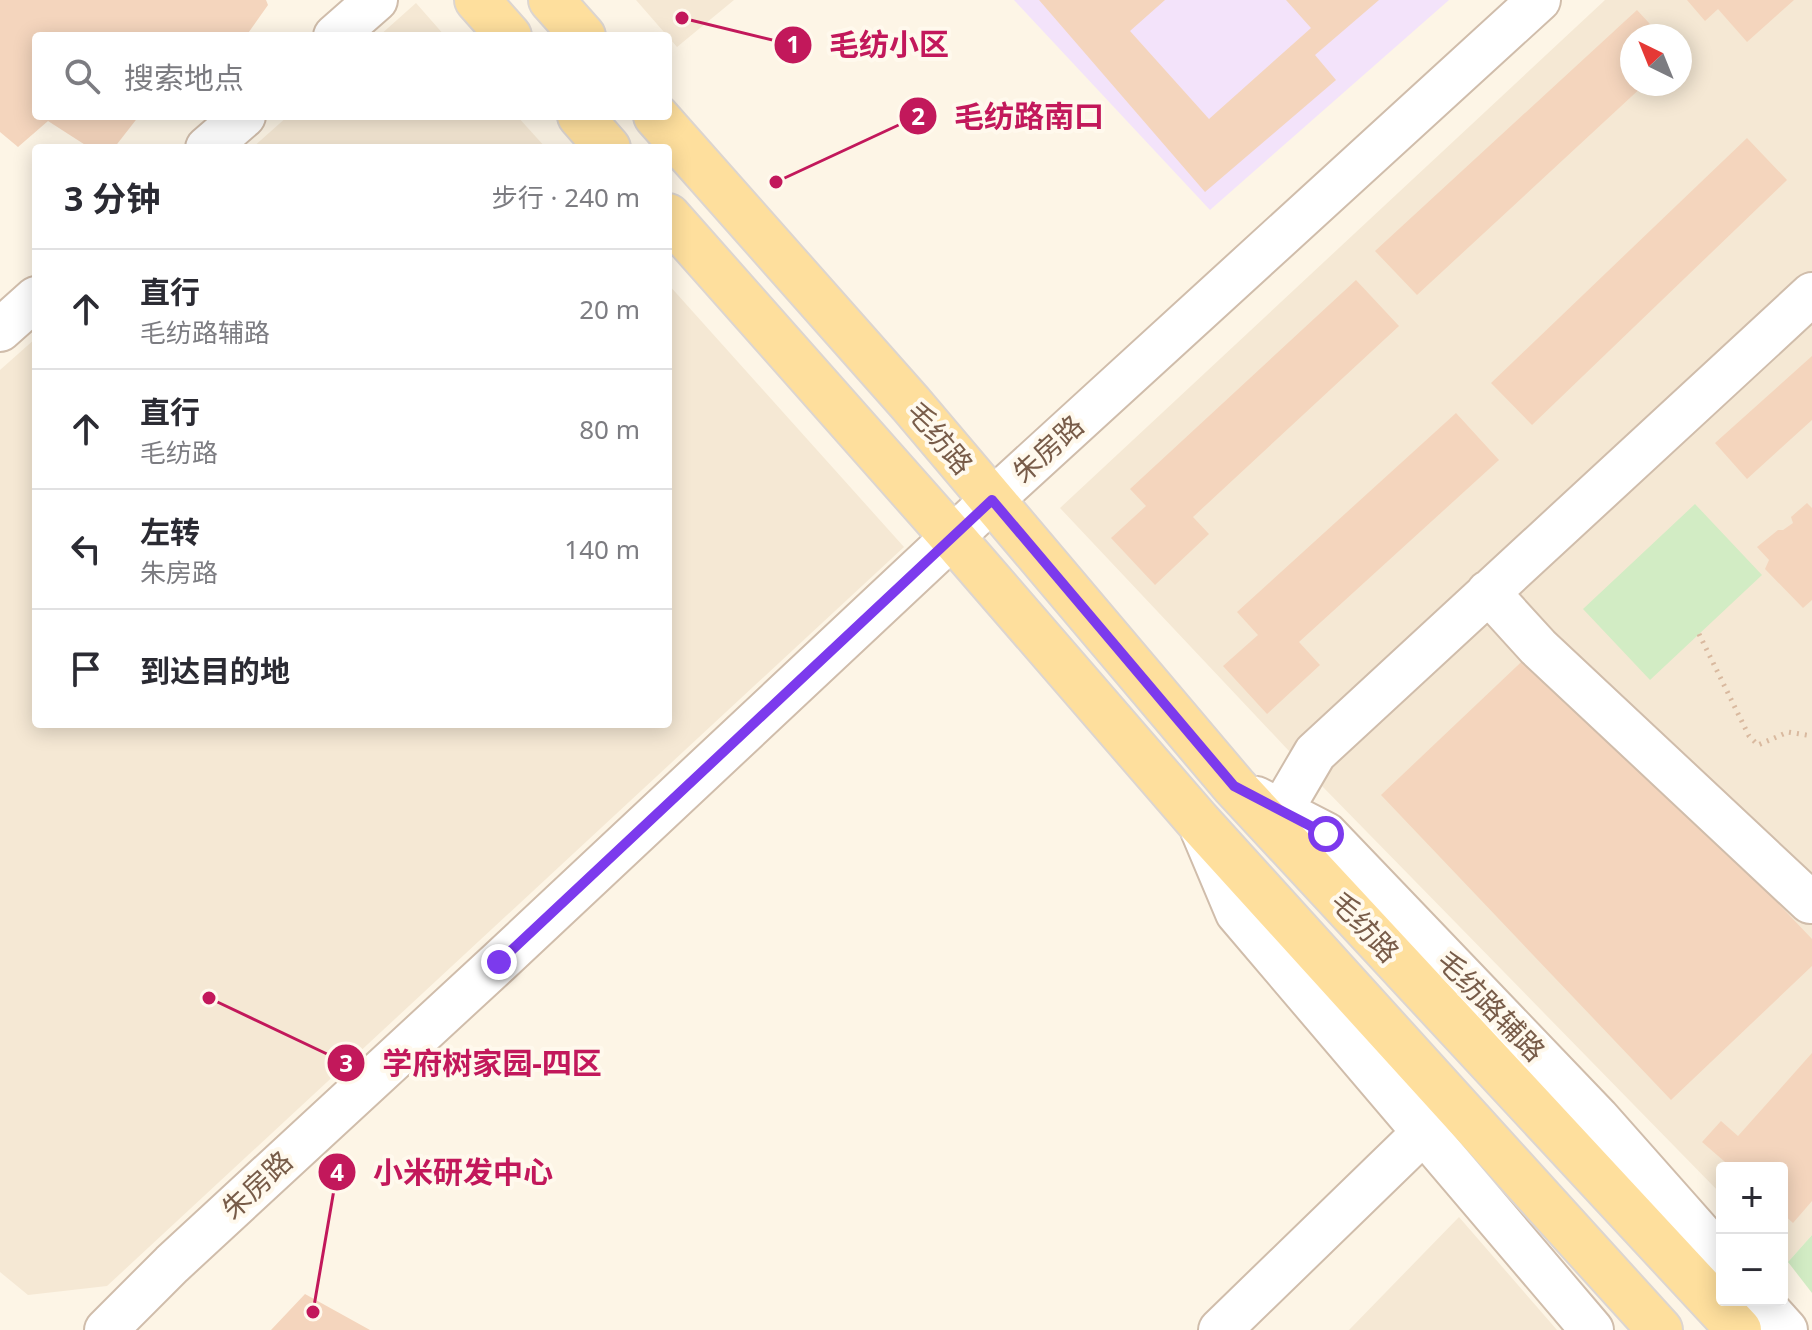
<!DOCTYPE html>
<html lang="zh">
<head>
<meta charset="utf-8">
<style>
  :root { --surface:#fff; --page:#f2f2f3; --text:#2b2b33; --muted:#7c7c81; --line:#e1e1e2 }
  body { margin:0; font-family:"Noto Sans","Noto Sans SC",sans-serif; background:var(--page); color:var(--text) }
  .controls { position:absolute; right:24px; bottom:24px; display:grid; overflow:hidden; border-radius:8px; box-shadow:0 4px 20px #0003 }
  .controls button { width:72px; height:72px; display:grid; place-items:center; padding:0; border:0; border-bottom:2px solid var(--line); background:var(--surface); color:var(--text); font:40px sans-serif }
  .compass { position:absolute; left:1620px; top:24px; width:72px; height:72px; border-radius:50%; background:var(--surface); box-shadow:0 4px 20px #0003; rotate:317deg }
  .stop { position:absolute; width:24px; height:24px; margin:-18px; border:6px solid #7c3aed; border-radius:50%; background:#fff }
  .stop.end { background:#7c3aed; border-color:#fff; box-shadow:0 2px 8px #0008 }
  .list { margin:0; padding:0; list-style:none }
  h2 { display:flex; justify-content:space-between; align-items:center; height:104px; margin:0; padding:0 32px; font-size:34px }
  h2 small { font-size:26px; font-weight:400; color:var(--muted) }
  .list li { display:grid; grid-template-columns:52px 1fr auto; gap:24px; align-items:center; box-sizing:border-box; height:120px; padding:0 32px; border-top:2px solid var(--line) }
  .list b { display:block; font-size:30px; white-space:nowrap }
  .list p { margin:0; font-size:26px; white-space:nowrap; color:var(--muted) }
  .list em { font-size:26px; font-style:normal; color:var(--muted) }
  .icon { flex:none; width:44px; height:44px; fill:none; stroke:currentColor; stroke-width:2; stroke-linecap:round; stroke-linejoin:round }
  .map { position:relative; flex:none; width:1812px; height:1330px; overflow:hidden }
  .search { position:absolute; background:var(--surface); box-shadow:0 4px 20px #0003; left:32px; top:32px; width:640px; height:88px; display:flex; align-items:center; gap:20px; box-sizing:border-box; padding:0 28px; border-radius:8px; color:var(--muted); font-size:30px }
  .panel { position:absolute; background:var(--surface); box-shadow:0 4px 20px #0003; left:32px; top:144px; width:640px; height:584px; border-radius:8px }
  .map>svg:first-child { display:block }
  .residential { fill:#f5e8d4; fill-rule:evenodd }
  .education { fill:#f3e3fa }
  .green { fill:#d2ecc4 }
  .building { fill:#f4d5bd }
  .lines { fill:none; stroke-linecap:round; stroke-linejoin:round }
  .minor-casing { stroke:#d0bdab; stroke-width:46 }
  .major-casing { stroke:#dcd5d0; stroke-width:48 }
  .path { stroke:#d9b99f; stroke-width:5; stroke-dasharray:2 6; stroke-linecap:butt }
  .minor { stroke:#fff; stroke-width:42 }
  .major { stroke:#fedf9d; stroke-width:44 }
  .route { stroke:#7c3aed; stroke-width:10 }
  .labels { text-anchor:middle; stroke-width:8; stroke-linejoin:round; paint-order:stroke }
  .street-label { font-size:28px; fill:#785c49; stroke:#fff9ed }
  .leader { fill:none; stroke:#c2185b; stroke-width:3 }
  .callout-dot { fill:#c2185b; stroke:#fff9ed; stroke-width:3 }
  .mark-label { font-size:24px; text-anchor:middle; font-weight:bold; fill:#fff }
  .callout-label { font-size:30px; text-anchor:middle; font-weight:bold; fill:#c2185b; stroke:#fff9ed; stroke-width:8; stroke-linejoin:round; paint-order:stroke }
</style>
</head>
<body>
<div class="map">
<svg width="1812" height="1330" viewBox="0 0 1812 1330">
  <rect width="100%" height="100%" fill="#fdf5e6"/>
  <path class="residential" d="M636 0H734L677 47Z
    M1605 0H1812V1235L1788 1262 1782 1256V1168H1722V1195L1321 785 1060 508ZM1632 36H1680V84H1632Z
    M416 3 445 36H379Z
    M288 116H517L546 148H252Z
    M668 284 904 547 107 1286 28 1295 0 1272V370L36 338V724H668Z
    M1459 1217 1557 1330H1349Z"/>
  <path class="education" d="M1014 0H1449L1210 210Z"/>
  <path class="green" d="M1695 504 1762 575 1650 680 1583 609Z
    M1812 1235V1293L1788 1262Z"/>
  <path class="building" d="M0 0H266L268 5 246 36H36V116H139L114 148H90L48 121 18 147 0 132Z
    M1039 0H1165L1130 31 1209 119 1311 28 1286 0H1379L1315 55 1336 80 1205 192Z
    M1687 0H1794L1747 42 1718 9 1705 21Z
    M1637 10 1661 36H1632V84H1645L1417 295 1375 251Z
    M1747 138 1787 180 1532 425 1491 383Z
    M1356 280 1399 326 1193 517 1209 534 1155 585 1111 538 1146 506 1130 489Z
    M1812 356V420L1747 479 1715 443Z
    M1456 413 1499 460 1299 642 1320 665 1267 714 1223 666 1258 635 1237 612Z
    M1807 503 1812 508V600L1803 608 1765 569 1769 560 1757 547 1778 530H1783L1793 523 1791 517Z
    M1536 648 1812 939V966L1671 1100 1381 795Z
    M1812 1053V1201L1793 1223 1782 1213V1168H1732L1702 1142 1721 1121 1738 1136Z
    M305 1294 370 1330H271Z"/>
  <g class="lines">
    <g class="minor-casing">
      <path id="minor" d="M335 36 376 0
        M207 148 244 116
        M0 330 36 298
        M1488 592 1538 647 1810 902 1812 900
        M1256 798 1326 834 1598 1118 1722 1258
        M1281 811 1315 753 1812 294
        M1202 830 1237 913 1592 1330
        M1759 1300 1786 1330
        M106 1330 172 1264 499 962 992 500 1539 0
        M1220 1330 1424 1132"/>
    </g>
    <g class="major-casing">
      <path id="major" d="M477 0 509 36
        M551 0 583 36
        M580 116 608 148
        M656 116 911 404 1234 786 1739 1330
        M668 216 954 539 1198 821 1660 1330"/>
    </g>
    <path class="path" d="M1699 634 1749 736 1758 745 1788 732 1812 736"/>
    <use href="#minor" class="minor"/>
    <use href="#major" class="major"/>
  </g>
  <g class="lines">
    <path class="route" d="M499 962 992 500 1234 786 1326 834"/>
  </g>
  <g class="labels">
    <g class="street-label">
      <text transform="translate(940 438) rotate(50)" y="10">毛纺路</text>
      <text transform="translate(1048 449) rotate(-42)" y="10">朱房路</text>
      <text transform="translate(1365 927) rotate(47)" y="10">毛纺路</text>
      <text transform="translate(1491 1006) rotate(46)" y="10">毛纺路辅路</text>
      <text transform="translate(257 1185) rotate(-43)" y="10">朱房路</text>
    </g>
  </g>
  <path class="leader" d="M682 18L793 45M776 182L918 116M209 998L346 1063M313 1312L337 1172"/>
  <g class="callout-dot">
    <circle cx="682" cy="18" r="8"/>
    <circle cx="776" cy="182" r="8"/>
    <circle cx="209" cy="998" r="8"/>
    <circle cx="313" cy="1312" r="8"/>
    <circle cx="793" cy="45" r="20"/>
    <circle cx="918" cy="116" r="20"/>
    <circle cx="346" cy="1063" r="20"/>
    <circle cx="337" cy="1172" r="20"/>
  </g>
  <g class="mark-label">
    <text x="793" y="53">1</text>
    <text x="918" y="125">2</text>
    <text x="346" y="1072">3</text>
    <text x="337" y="1181">4</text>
  </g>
  <g class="callout-label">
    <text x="889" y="55">毛纺小区</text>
    <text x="1029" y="127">毛纺路南口</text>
    <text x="492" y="1074">学府树家园-四区</text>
    <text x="463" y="1183">小米研发中心</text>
  </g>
</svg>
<div class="controls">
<button>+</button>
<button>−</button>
</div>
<svg class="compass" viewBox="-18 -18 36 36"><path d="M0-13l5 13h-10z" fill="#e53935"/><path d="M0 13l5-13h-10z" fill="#7c7c81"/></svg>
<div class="stop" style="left:1326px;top:834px"></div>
<div class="stop end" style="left:499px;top:962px"></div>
<div class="search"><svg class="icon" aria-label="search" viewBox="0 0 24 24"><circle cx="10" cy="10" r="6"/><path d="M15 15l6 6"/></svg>搜索地点</div>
<section class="panel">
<h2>3 分钟<small>步行 · 240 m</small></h2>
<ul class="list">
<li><svg class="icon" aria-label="ahead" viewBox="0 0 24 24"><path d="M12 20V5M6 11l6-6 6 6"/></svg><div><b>直行</b><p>毛纺路辅路</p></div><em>20 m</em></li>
<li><svg class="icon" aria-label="ahead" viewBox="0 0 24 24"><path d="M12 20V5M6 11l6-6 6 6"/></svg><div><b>直行</b><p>毛纺路</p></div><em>80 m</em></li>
<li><svg class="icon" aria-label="left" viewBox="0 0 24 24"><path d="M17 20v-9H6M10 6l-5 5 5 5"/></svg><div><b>左转</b><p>朱房路</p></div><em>140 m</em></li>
<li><svg class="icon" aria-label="arrive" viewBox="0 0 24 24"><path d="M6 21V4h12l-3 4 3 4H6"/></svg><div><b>到达目的地</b></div></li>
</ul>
</section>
</div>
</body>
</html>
